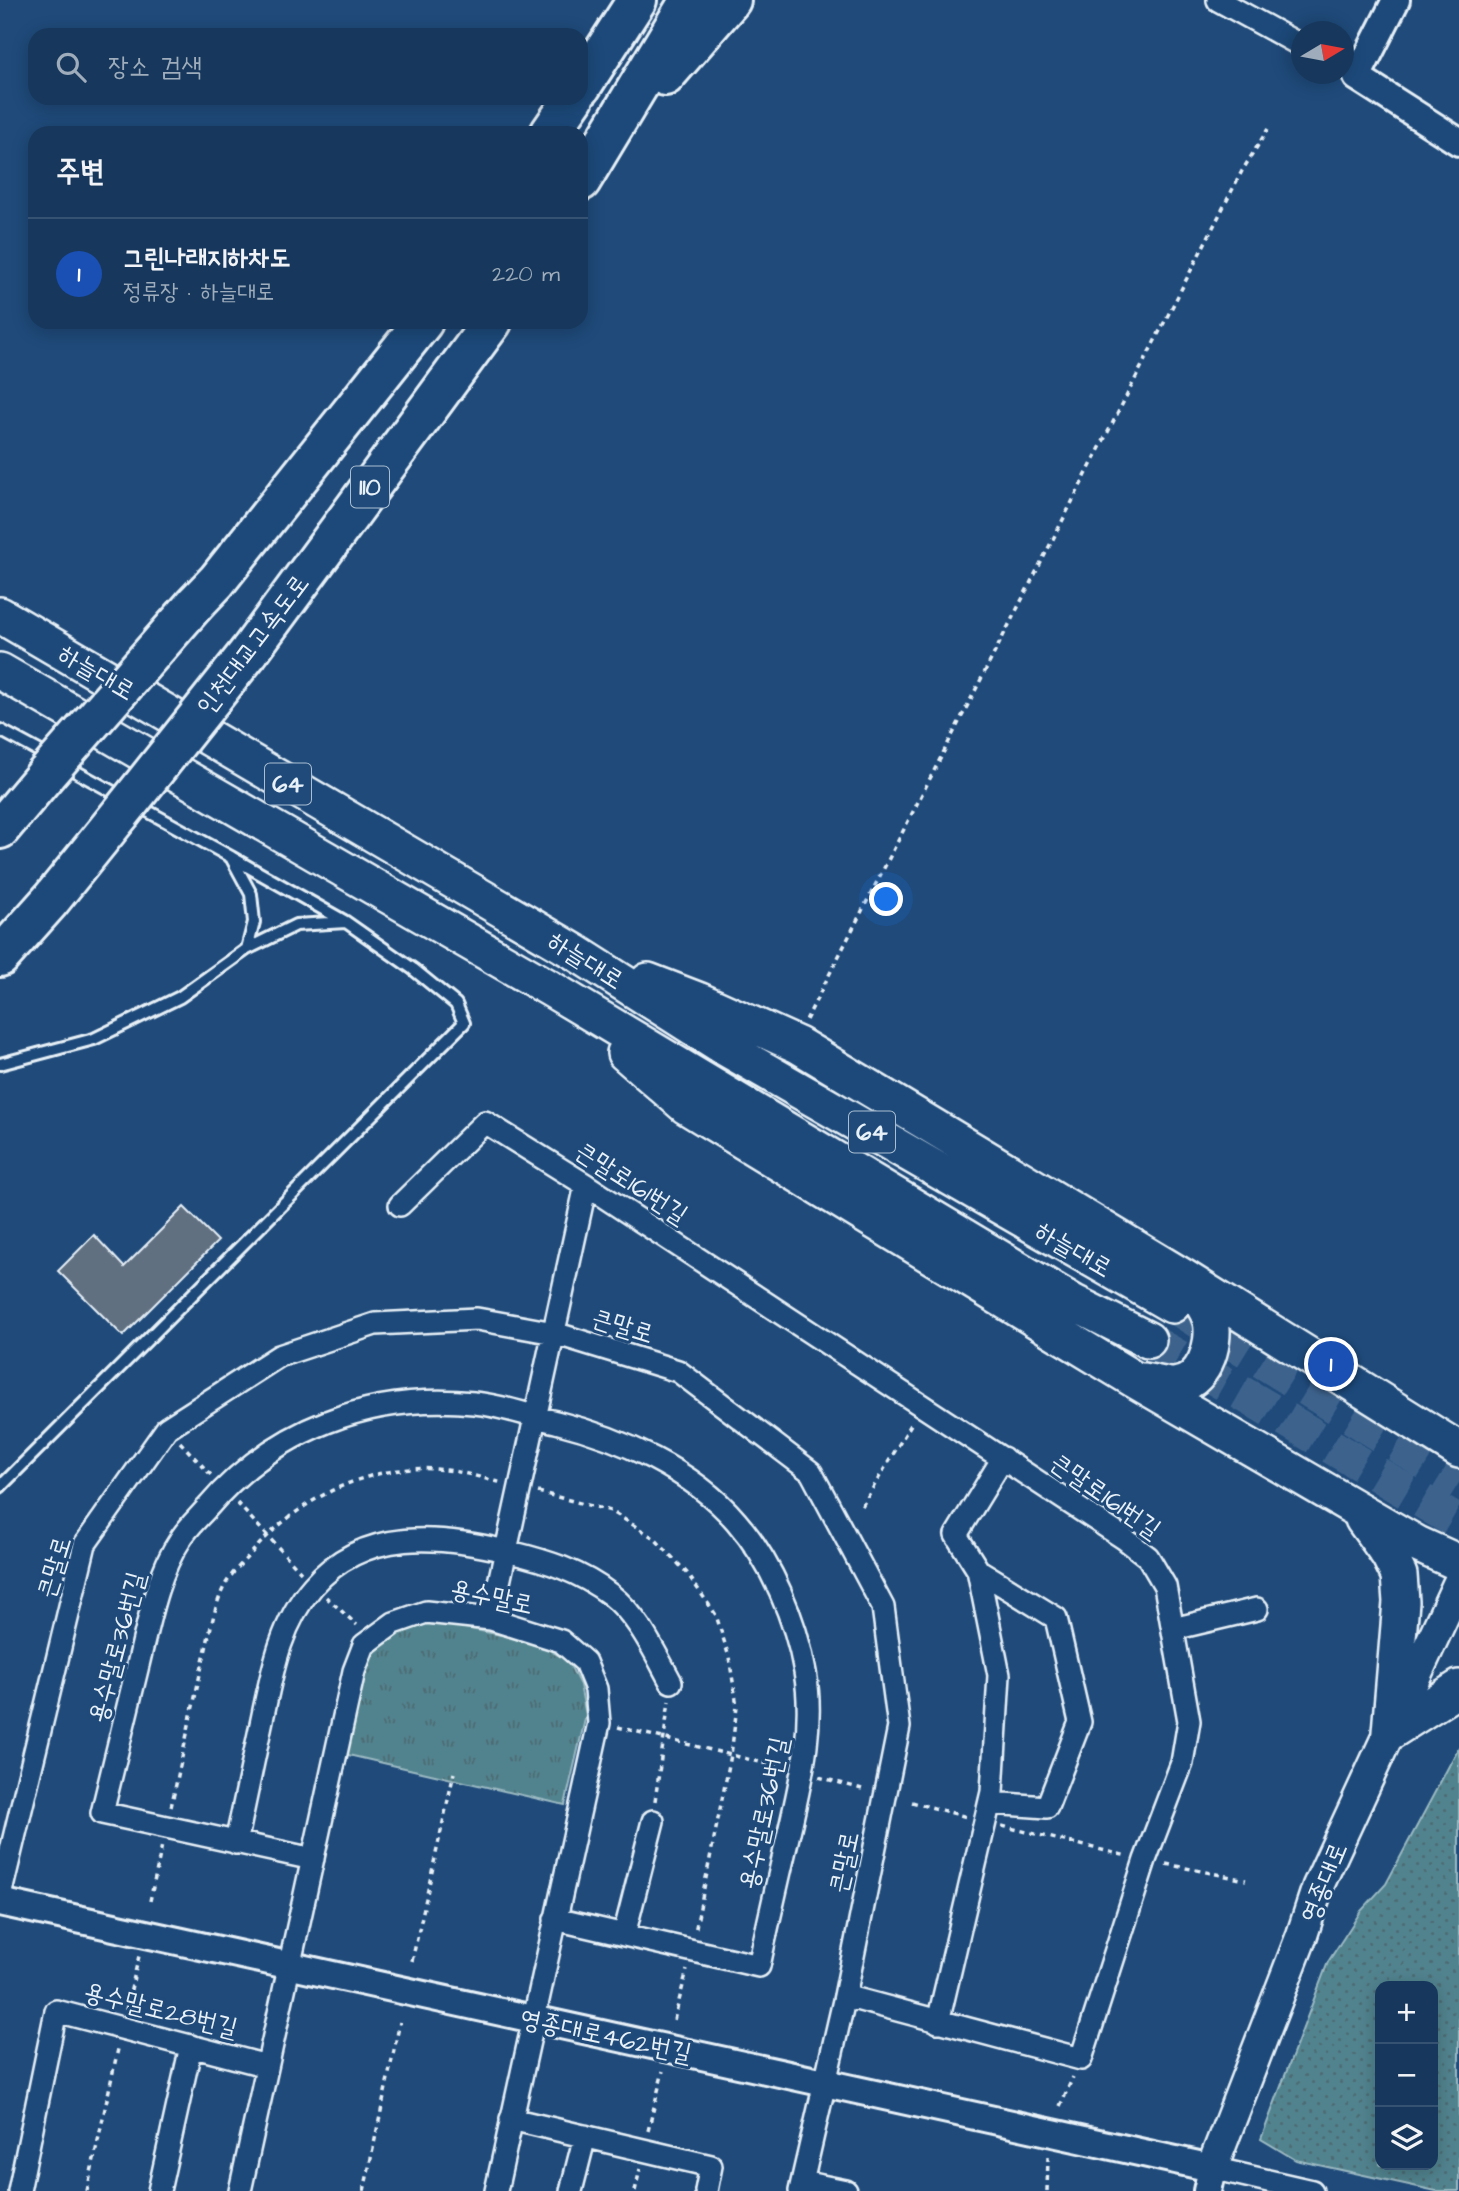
<!DOCTYPE html>
<html lang="ko">
<head>
<meta charset="utf-8">
<style>
  :root { --surface:#17385c; --page:#244365; --text:#f1f3f6; --muted:#9eacbb; --line:#365272; --accent:#bca0f2 }
  body { margin:0; font-family:"Architects Daughter","Poor Story",sans-serif; background:var(--page); color:var(--text) }
  .controls { position:absolute; right:21px; bottom:21px; display:grid; overflow:hidden; border-radius:14px; box-shadow:0 4px 18px #0003 }
  .controls button { width:63px; height:63px; display:grid; place-items:center; padding:0; border:0; border-bottom:2px solid var(--line); background:var(--surface); color:var(--text); font:35px sans-serif }
  .compass { position:absolute; left:1291px; top:21px; width:63px; height:63px; border-radius:50%; background:var(--surface); box-shadow:0 4px 18px #0003; rotate:80deg }
  .you { position:absolute; left:887px; top:900px; width:24px; height:24px; margin:-18px; border:5px solid #fff; border-radius:50%; background:#1a73e8; box-shadow:0 0 0 10px #1a73e833 }
  .badge { display:grid; place-items:center; width:46px; height:46px; border-radius:50%; background:var(--accent); color:#fff; font-size:23px; font-weight:700 }
  .pin { position:absolute; translate:-50% -50%; border:4px solid #fff; box-shadow:0 2px 7px #0006 }
  .list { margin:0; padding:0; list-style:none }
  h2 { display:flex; justify-content:space-between; align-items:center; height:91px; margin:0; padding:0 28px; font-size:30px }
  h2 small { font-size:23px; font-weight:400; color:var(--muted) }
  .list li { display:grid; grid-template-columns:46px 1fr auto; gap:21px; align-items:center; box-sizing:border-box; height:112px; padding:0 28px; border-top:2px solid var(--line) }
  .list b { display:block; font-size:26px; white-space:nowrap }
  .list p { margin:0; font-size:23px; white-space:nowrap; color:var(--muted) }
  .list em { font-size:23px; font-style:normal; color:var(--muted) }
  .icon { flex:none; width:38px; height:38px; fill:none; stroke:currentColor; stroke-width:2; stroke-linecap:round; stroke-linejoin:round }
  .map { position:relative; flex:none; width:1459px; height:2191px; overflow:hidden }
  .search { position:absolute; background:var(--surface); box-shadow:0 4px 18px #0003; left:28px; top:28px; width:560px; height:77px; display:flex; align-items:center; gap:18px; box-sizing:border-box; padding:0 24px; border-radius:21px; color:var(--muted); font-size:26px }
  .panel { position:absolute; background:var(--surface); box-shadow:0 4px 18px #0003; left:28px; top:126px; width:560px; height:203px; border-radius:21px }
  .map>svg:first-child { display:block }
  .grass { fill:url(#grass-dots); stroke:#9cbac3; stroke-width:2; fill-rule:evenodd }
  .park { fill:url(#park-tufts); stroke:#9cbac3; stroke-width:2 }
  .building { fill:#617081; stroke:#e8f1f8; stroke-width:2 }
  .lines { fill:none; stroke-linecap:round; stroke-linejoin:round }
  .trunk-tunnel { stroke:#3d638d; stroke-width:35; stroke-dasharray:35 18; stroke-linecap:butt }
  .service-casing { stroke:#e8f1f8; stroke-width:16 }
  .minor-casing { stroke:#e8f1f8; stroke-width:26 }
  .tertiary-casing { stroke:#e8f1f8; stroke-width:32 }
  .secondary-casing { stroke:#e8f1f8; stroke-width:35 }
  .trunk-casing { stroke:#e8f1f8; stroke-width:40 }
  .motorway-casing { stroke:#e8f1f8; stroke-width:44 }
  .path { stroke:#e8f1f8; stroke-width:3.5; stroke-dasharray:5 5; stroke-linecap:butt }
  .service { stroke:#1f4a7a; stroke-width:10 }
  .minor { stroke:#1f4a7a; stroke-width:21 }
  .tertiary { stroke:#1f4a7a; stroke-width:26 }
  .secondary { stroke:#1f4a7a; stroke-width:30 }
  .trunk { stroke:#1f4a7a; stroke-width:35 }
  .motorway { stroke:#1f4a7a; stroke-width:38 }
  .motorway-bridge-casing { stroke:#e8f1f8; stroke-width:44; stroke-linecap:butt }
  .motorway-bridge { stroke:#1f4a7a; stroke-width:38 }
  .labels { text-anchor:middle; stroke-width:6; stroke-linejoin:round; paint-order:stroke }
  .shield { fill:#1f4a7a; stroke:#acbfd2; stroke-width:2 }
  .shield-label { font-size:24px; font-weight:bold; fill:#e8f1f8 }
  .street-label { font-size:26px; fill:#e8f1f8; stroke:#1f4a7a }
</style>
</head>
<body>
<div class="map">
<svg width="1459" height="2191" viewBox="0 0 1459 2191">
  <defs>
    <pattern id="grass-dots" width="8" height="8" patternUnits="userSpaceOnUse" patternTransform="scale(1.75)"><rect width="8" height="8" fill="#51838e"/><path d="M2 2h.1M6 6h.1" fill="none" stroke="#4d6b73" stroke-width="1.8" stroke-linecap="round"/></pattern>
    <pattern id="park-tufts" width="24" height="20" patternUnits="userSpaceOnUse" patternTransform="scale(1.75)"><rect width="24" height="20" fill="#51838e"/><path d="M3 7l-1-3M5 7V3M7 7l1-3M15 17l-1-3M17 17v-4M19 17l1-3" fill="none" stroke="#4d6b73"/></pattern>
  </defs>
  <rect width="100%" height="100%" fill="#1f4a7a"/>
  <filter id="ink" filterUnits="userSpaceOnUse"><feTurbulence type="fractalNoise" baseFrequency=".0143" numOctaves="2"/><feDisplacementMap in="SourceGraphic" scale="14" xChannelSelector="R" yChannelSelector="G"/><feConvolveMatrix kernelMatrix="1 2 1 2 8 2 1 2 1" color-interpolation-filters="sRGB"/></filter>
  <g filter="url(#ink)">
    <path class="grass" d="M1459 1747V2191H1436L1296 2160 1261 2139 1328 1962 1361 1911 1386 1884ZM1380 1986H1433V2165H1380Z"/>
    <path class="park" d="M436 1622 535 1642 568 1661 580 1685 586 1715 565 1805 344 1754C355 1708 356 1651 404 1628 413 1623 426 1624 436 1622Z"/>
    <path class="building" d="M184 1207 218 1241 123 1336 58 1271 94 1235 124 1267Z"/>
    <g class="lines">
      <path class="trunk-tunnel" d="M1172 1305 1459 1483
        M1148 1340 1257 1402 1459 1523"/>
      <g class="service-casing">
        <path id="service" d="M0 730 50 757
          M247 949 296 925 346 922
          M0 1064 94 1039 180 997 247 949 254 922 251 894 231 857 64 765
          M0 1487 464 1023 456 1004 413 969 346 922 231 857"/>
      </g>
      <g class="minor-casing">
        <path id="minor" d="M1218 0 1302 46
          M400 1205 485 1122 586 1185 1125 1539 1148 1557 1165 1586 1189 1721 1182 1763 1145 1860 1081 2059 845 1996
          M978 1570 1056 1618 1080 1722 1047 1807 990 1803
          M491 1619 586 1185
          M1173 1629 1257 1609
          M236 1843C244 1805 252 1767 260 1729 271 1679 278 1626 313 1586 364 1527 441 1535 510 1552 547 1561 580 1571 611 1595 639 1617 654 1651 671 1682
          M313 1859 102 1813C114 1764 126 1714 138 1665 148 1624 157 1574 180 1540 187 1528 198 1518 207 1508 275 1428 371 1393 474 1403 501 1405 529 1416 556 1422 620 1438 692 1470 736 1521 771 1561 796 1620 805 1672 815 1728 800 1783 788 1837 778 1880 768 1923 759 1966L555 1919
          M0 1896 85 1544 167 1428 279 1356 375 1324 477 1319 554 1333 678 1371 811 1472 883 1607 899 1727 845 1996 800 2191
          M624 1935 653 1821
          M938 2022 992 1792 999 1675 978 1570 956 1535 1003 1458
          M511 2119 711 2166 706 2191
          M1212 2168 1312 2191
          M802 2182 846 2191
          M19 2191 56 2011 267 2066
          M159 2191 191 2046
          M240 2191 354 1671 364 1645 394 1623 426 1612 491 1619 561 1641 585 1662 596 1689 599 1723 496 2191
          M571 2191 585 2136"/>
      </g>
      <g class="tertiary-casing">
        <path id="tertiary" d="M1396 0 1357 77 1459 142
          M0 1902 1212 2168 1207 2191"/>
      </g>
      <g class="secondary-casing">
        <path id="secondary" d="M1212 2168 1302 1935 1318 1886 1459 1582"/>
      </g>
      <g class="trunk-casing">
        <path id="trunk" d="M0 615 575 952 724 1047 1172 1305
          M0 671 551 989 1074 1303 1148 1340
          M648 981 700 1001 798 1045 1183 1277 1459 1450
          M625 1053 686 1106 1135 1380 1417 1544 1459 1563
          M1142 1381C1152 1382 1164 1386 1174 1386 1203 1384 1216 1345 1211 1321 1207 1306 1197 1295 1188 1283
          M1363 1519 1389 1555 1399 1575 1401 1602 1390 1732
          M1390 1732 1459 1688"/>
      </g>
      <g class="motorway-casing">
        <path id="motorway" d="M665 76 731 0
          M581 87 637 0
          M550 133 574 98
          M581 181 690 0
          M195 604 217 581 423 322
          M249 652 492 322
          M0 829 47 773
          M0 957 50 901 121 813"/>
      </g>
      <path class="path" d="M806 1020 1242 171 1268 129
        M180 1442 211 1475
        M538 1492 611 1511 654 1538 687 1573 716 1615 729 1657 737 1706 731 1755 695 1932
        M237 1503 301 1572
        M862 1506 913 1421
        M326 1597 357 1625
        M618 1727 784 1768
        M819 1777 862 1789
        M655 1801 669 1701
        M912 1802 967 1817
        M171 1807C182 1758 192 1710 203 1661 209 1638 214 1605 225 1585 233 1571 246 1559 256 1548 303 1496 374 1461 446 1470 465 1472 484 1479 503 1483
        M1002 1826 1127 1856
        M1166 1864 1246 1880
        M150 1901 162 1845
        M412 1961 454 1773
        M126 2010 139 1956
        M674 2020 687 1970
        M1060 2106 1073 2077
        M648 2131 663 2071
        M87 2191 118 2049
        M364 2191 400 2022
        M635 2191 640 2169
        M1047 2191 1048 2157"/>
      <use href="#service" class="service"/>
      <use href="#minor" class="minor"/>
      <use href="#tertiary" class="tertiary"/>
      <use href="#secondary" class="secondary"/>
      <use href="#trunk" class="trunk"/>
      <use href="#motorway" class="motorway"/>
      <g class="motorway-bridge-casing">
        <path id="motorway-bridge" d="M47 773 195 604
          M121 813 249 652"/>
      </g>
      <use href="#motorway-bridge" class="motorway-bridge"/>
    </g>
  </g>
  <g class="labels">
    <g class="shield">
      <rect x="351" y="466.5" width="38" height="41" rx="5"/>
      <rect x="265" y="763.5" width="46" height="41" rx="5"/>
      <rect x="849" y="1111.5" width="46" height="41" rx="5"/>
    </g>
    <g class="shield-label">
      <text x="370" y="495">110</text>
      <text x="288" y="792">64</text>
      <text x="872" y="1140">64</text>
    </g>
    <g class="street-label">
      <text transform="translate(252 644) rotate(-53)" y="9">인천대교고속도로</text>
      <text transform="translate(97 672) rotate(30)" y="9">하늘대로</text>
      <text transform="translate(586 960) rotate(32)" y="9">하늘대로</text>
      <text transform="translate(632 1182) rotate(33)" y="9">큰말로161번길</text>
      <text transform="translate(1074 1249) rotate(30)" y="9">하늘대로</text>
      <text transform="translate(623 1325) rotate(17)" y="9">큰말로</text>
      <text transform="translate(1106 1495) rotate(35)" y="9">큰말로161번길</text>
      <text transform="translate(53 1567) rotate(-73)" y="9">큰말로</text>
      <text transform="translate(492 1596) rotate(12)" y="9">용수말로</text>
      <text transform="translate(116 1647) rotate(-75)" y="9">용수말로36번길</text>
      <text transform="translate(763 1813) rotate(-78)" y="9">용수말로36번길</text>
      <text transform="translate(843 1862) rotate(-78)" y="9">큰말로</text>
      <text transform="translate(1323 1882) rotate(-68)" y="9">영종대로</text>
      <text transform="translate(161 2009) rotate(14)" y="9">용수말로28번길</text>
      <text transform="translate(606 2035) rotate(12)" y="9">영종대로462번길</text>
    </g>
  </g>
</svg>
<div class="controls">
<button>+</button>
<button>−</button>
<button><svg class="icon" aria-label="layers" viewBox="0 0 24 24"><path d="M12 4l9 5-9 5-9-5zM3 14l9 5 9-5"/></svg></button>
</div>
<svg class="compass" viewBox="-18 -18 36 36"><path d="M0-13l5 13h-10z" fill="#e53935"/><path d="M0 13l5-13h-10z" fill="#9eacbb"/></svg>
<div class="you"></div>
<div class="pin badge" style="left:1331px;top:1364px;background:#1a4fb4">1</div>
<div class="search"><svg class="icon" aria-label="search" viewBox="0 0 24 24"><circle cx="10" cy="10" r="6"/><path d="M15 15l6 6"/></svg>장소 검색</div>
<section class="panel">
<h2>주변<small></small></h2>
<ul class="list">
<li><span class="badge" style="background:#1a4fb4">1</span><div><b>그린나래지하차도</b><p>정류장 · 하늘대로</p></div><em>220 m</em></li>
</ul>
</section>
</div>
</body>
</html>
